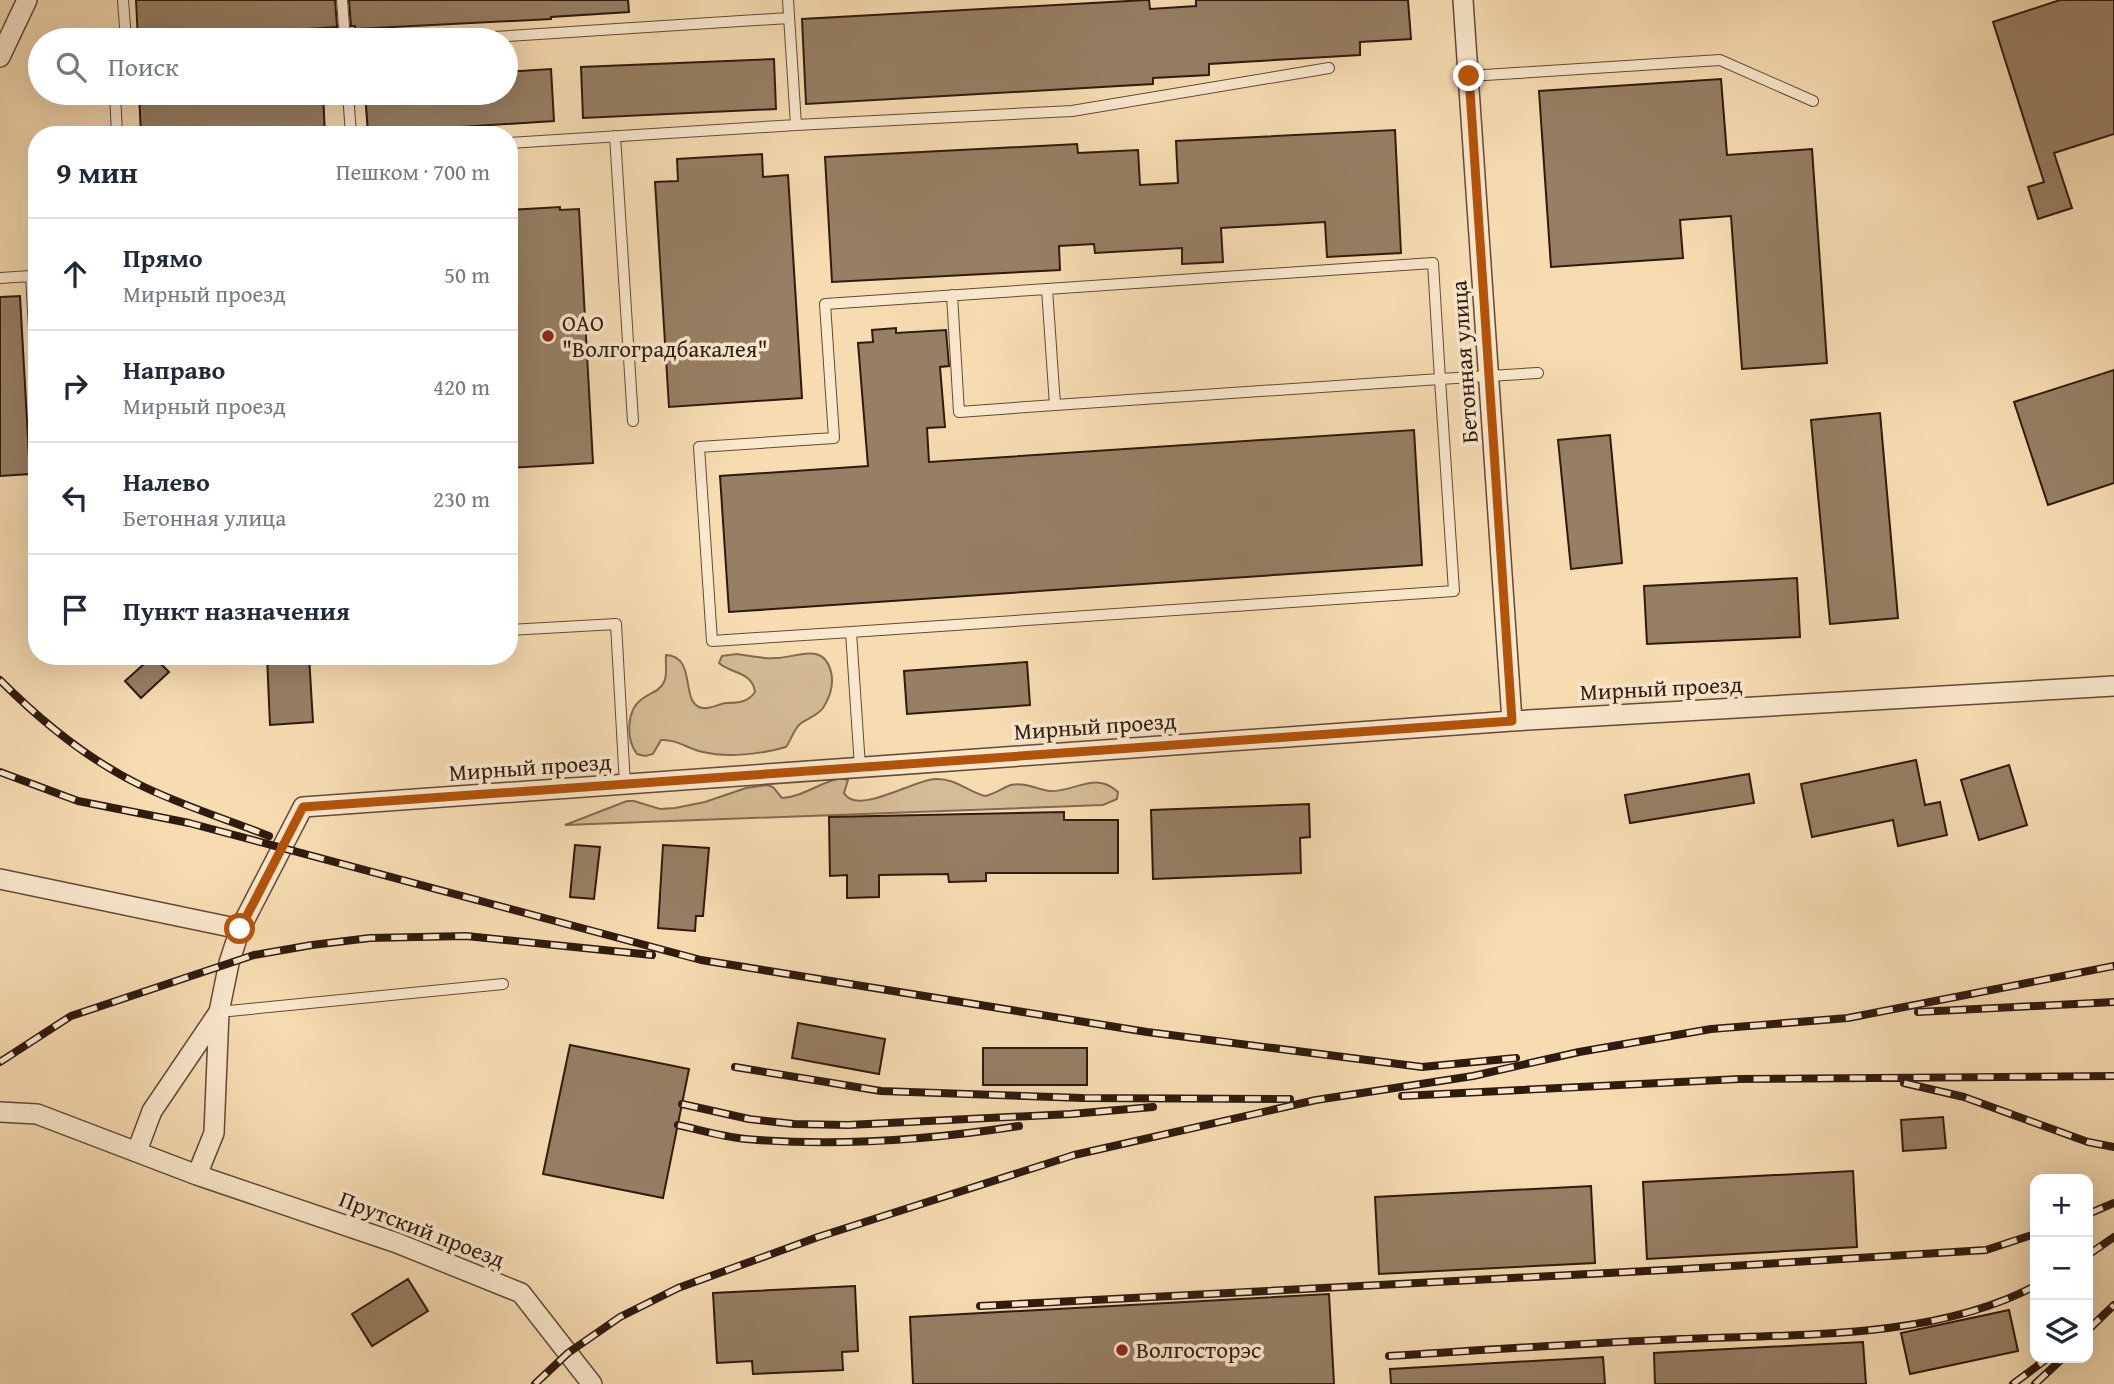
<!DOCTYPE html>
<html lang="ru">
<head>
<meta charset="utf-8">
<style>
  :root { --surface:#fff; --page:#f2f2f3; --text:#1f2937; --muted:#747a83; --line:#e0e1e3 }
  body { margin:0; font-family:"Gentium Book Plus",serif; background:var(--page); color:var(--text) }
  .controls { position:absolute; right:21px; bottom:21px; display:grid; overflow:hidden; border-radius:14px; box-shadow:0 7px 28px #0002 }
  .controls button { width:63px; height:63px; display:grid; place-items:center; padding:0; border:0; border-bottom:2px solid var(--line); background:var(--surface); color:var(--text); font:35px sans-serif }
  .stop { position:absolute; width:21px; height:21px; margin:-16px; border:5px solid #b45309; border-radius:50%; background:#fff }
  .stop.end { background:#b45309; border-color:#fff; box-shadow:0 2px 7px #0008 }
  .list { margin:0; padding:0; list-style:none }
  h2 { display:flex; justify-content:space-between; align-items:center; height:91px; margin:0; padding:0 28px; font-size:30px }
  h2 small { font-size:23px; font-weight:400; color:var(--muted) }
  .list li { display:grid; grid-template-columns:46px 1fr auto; gap:21px; align-items:center; box-sizing:border-box; height:112px; padding:0 28px; border-top:2px solid var(--line) }
  .list b { display:block; font-size:26px; white-space:nowrap }
  .list p { margin:0; font-size:23px; white-space:nowrap; color:var(--muted) }
  .list em { font-size:23px; font-style:normal; color:var(--muted) }
  .icon { flex:none; width:38px; height:38px; fill:none; stroke:currentColor; stroke-width:2; stroke-linecap:round; stroke-linejoin:round }
  .map { position:relative; flex:none; width:2114px; height:1384px; overflow:hidden }
  .search { position:absolute; background:var(--surface); box-shadow:0 7px 28px #0002; left:28px; top:28px; width:490px; height:77px; display:flex; align-items:center; gap:18px; box-sizing:border-box; padding:0 24px; border-radius:38px; color:var(--muted); font-size:26px }
  .panel { position:absolute; background:var(--surface); box-shadow:0 7px 28px #0002; left:28px; top:126px; width:490px; height:539px; border-radius:28px }
  .map>svg:first-child { display:block }
  .green { fill:#d5bb96; stroke:#826a52; stroke-width:2 }
  .building { fill:#977f64; stroke:#2f1a0f; stroke-width:2 }
  .lines { fill:none; stroke-linecap:round; stroke-linejoin:round }
  .lane-casing { stroke:#614a38; stroke-width:12 }
  .street-casing { stroke:#614a38; stroke-width:22 }
  .lane { stroke:#fae8cd; stroke-width:10 }
  .street { stroke:#fae8cd; stroke-width:19 }
  .rail-casing { stroke:#2f1a0f; stroke-width:8 }
  .rail { stroke:#fae8cd; stroke-width:5; stroke-dasharray:16; stroke-linecap:butt }
  .route { stroke:#b45309; stroke-width:9 }
  .poi-dot { fill:#8f2418; stroke:#fae8cd; stroke-width:2.5 }
  .labels { text-anchor:middle; stroke-width:7; stroke-linejoin:round; paint-order:stroke }
  .poi-label { font-size:23px; fill:#2f1a0f; stroke:#fae8cd; text-anchor:start }
  .street-label { font-size:23px; fill:#2f1a0f; stroke:#fae8cd }
</style>
</head>
<body>
<div class="map">
<svg width="2114" height="1384" viewBox="0 0 2114 1384">
  <rect width="100%" height="100%" fill="#f7dcb2"/>
  <filter id="stains"><feTurbulence type="fractalNoise" baseFrequency=".00286" numOctaves="4"/><feColorMatrix values="0 0 0 0 .2 0 0 0 0 .09 0 0 0 0 .02 0 0 0 .5 -.17"/></filter>
  <radialGradient id="worn" r=".72"><stop offset=".6" stop-color="#630" stop-opacity="0"/><stop offset="1" stop-color="#630" stop-opacity=".3"/></radialGradient>
  <path class="green" d="M737 654C750 656 763 659 776 658 797 658 823 641 831 672 834 684 830 697 823 708 817 716 808 718 800 724 794 729 791 740 786 747 762 754 728 758 703 752 688 749 677 739 661 740L653 754 645 756 637 754C626 740 626 710 642 699 650 693 660 691 664 682 668 674 665 664 666 655 696 656 681 699 699 707 707 711 718 704 726 703 739 703 748 702 755 692 752 671 731 674 719 663L722 656Z
    M841 778 848 780 844 793C857 816 913 780 935 779 955 778 967 791 985 796 995 794 1002 788 1011 785 1025 782 1036 789 1049 791 1074 793 1095 770 1118 792L1117 799 1103 805 565 825 627 801H634L660 809 675 808 705 802 746 788 767 785 773 787 782 798C803 797 820 782 841 778Z"/>
  <path class="building" d="M136 0H335L337 27 138 40Z
    M349 0H628L629 12 551 17V19L355 29V26H351Z
    M1146 0H1149L1150 9 1196 6V0H1408L1411 39 1360 42V55L1209 64V75L1153 78V84L806 104 802 19Z
    M2060 0H2114V134L2054 153 2072 208 2038 219 2028 187 2044 182 1993 22Z
    M774 59 776 109 583 118 581 67Z
    M551 69 554 121 368 133 365 93H506V72Z
    M1721 79 1727 155 1812 149 1827 363 1742 369 1731 216 1680 220 1683 258 1551 267 1539 91Z
    M139 93H323L325 135H141Z
    M1395 130 1401 253 1327 257 1325 222 1221 228 1223 262 1182 264V248L1095 253 1094 244 1059 246 1060 270 832 282 825 157 1077 144 1078 153 1138 150 1140 185 1178 183 1176 141Z
    M762 154 763 177 788 175 802 398 669 407 655 182 678 181 677 159Z
    M560 207V210L579 209 593 463 509 468V210Z
    M20 296 30 474 0 476V297Z
    M896 328V333L946 330 949 366 940 367 945 427 927 428 929 462 1414 430 1422 565 729 612 720 476 868 466 858 343 873 342 872 330Z
    M2114 370V483L2048 505 2014 402Z
    M1880 413 1898 618 1830 624 1811 420Z
    M1610 435 1622 563 1571 569 1558 440Z
    M1797 578 1800 637 1647 644 1644 586Z
    M153 656 169 672 141 698 125 681Z
    M267 656H309L313 722 270 725Z
    M1027 662 1030 705 907 714 904 671Z
    M1916 760 1925 805 1940 802 1947 835 1898 846 1893 820 1812 837 1801 784Z
    M2009 765 2027 825 1979 840 1961 780Z
    M1749 774 1754 803 1630 823 1625 795Z
    M1309 804 1310 837 1300 838 1301 873 1153 879 1151 810Z
    M1064 812V820H1118V873H986V881L949 882 948 874 879 875V897L847 898V875L830 876 829 817Z
    M575 845 600 847 594 899 570 897Z
    M663 845 709 848 703 916H696L695 931 658 928Z
    M798 1023 885 1039 879 1074 792 1058Z
    M570 1045 689 1069 663 1198 543 1174Z
    M983 1048H1087V1085H983Z
    M1943 1117 1946 1148 1903 1151 1901 1120Z
    M1853 1171 1857 1247 1647 1259 1643 1182Z
    M1591 1186 1595 1263 1379 1274 1375 1197Z
    M408 1279 428 1311 372 1346 352 1314Z
    M855 1286 858 1351 842 1352 843 1370 753 1374 752 1361 717 1363 713 1293Z
    M1329 1294 1334 1384H913L910 1317Z
    M2009 1310 2018 1351 1910 1374 1901 1333Z
    M1863 1342 1866 1384H1655L1654 1353Z
    M1603 1357 1605 1384H1391L1390 1369Z"/>
  <g class="lines">
    <g class="lane-casing">
      <path id="lane" d="M123 0 126 40
        M342 0 345 40
        M447 40 789 18
        M1469 76 1720 60 1813 101
        M115 93 117 135
        M348 93 351 135
        M796 125 1072 111 1329 68
        M615 136 633 421
        M509 143 796 125 788 0
        M0 278 31 276 37 382
        M1047 289 1433 263 1440 379 1538 373
        M952 295 959 412 1055 405
        M509 630 616 624 625 785
        M851 632 712 641 699 447 834 438 825 304 1047 289 1055 405 1440 379 1454 591 851 632 860 767
        M219 1012 503 984"/>
    </g>
    <g class="street-casing">
      <path id="street" d="M1463 0 1512 721
        M0 57 27 0
        M0 879 240 929
        M219 1012 229 963 240 929 303 807 1512 721 2114 686
        M0 1112 37 1114 197 1175 397 1243 521 1293 592 1384
        M137 1151 152 1111 219 1012 214 1133 197 1175"/>
    </g>
    <use href="#lane" class="lane"/>
    <use href="#street" class="street"/>
    <g class="rail-casing">
      <path id="rail" d="M0 680C41 721 86 758 138 784 180 805 226 819 269 836
        M0 772 78 801 189 823 701 960 1147 1032 1422 1067 1516 1058
        M1918 1012 2114 1002
        M0 1062 71 1016 254 955 312 945 370 938 466 936 652 955
        M735 1067 881 1091 1083 1098 1290 1099
        M1904 1083 1964 1097 2088 1142 2114 1147
        M1402 1096 1740 1079 2114 1076
        M682 1104 749 1119 794 1124 848 1125 1071 1114 1153 1107
        M678 1125C700 1130 723 1137 746 1139 837 1147 929 1140 1019 1126
        M2088 1214 2114 1203
        M2088 1255 2114 1237
        M980 1306 1684 1269 1986 1250 2035 1234
        M2088 1330 2114 1305
        M1389 1356C1486 1350 1584 1343 1681 1339 1794 1334 1933 1340 2035 1286
        M535 1384 568 1353 620 1317 678 1288 818 1237 1074 1155 1316 1100 1473 1076 1579 1052 1711 1029 1848 1018 2114 966
        M2013 1384 2048 1358
        M2035 1384 2063 1358"/>
    </g>
    <use href="#rail" class="rail"/>
  </g>
  <g class="lines">
    <path class="route" d="M240 929 303 807 1512 721 1469 76"/>
  </g>
  <g class="poi-dot">
    <circle cx="548" cy="336" r="7"/>
    <circle cx="1122" cy="1350" r="7"/>
  </g>
  <g class="labels">
    <g class="poi-label">
      <text x="562" y="331">ОАО<tspan x="562" dy="26">"Волгоградбакалея"</tspan></text>
      <text x="1136" y="1358">Волгосторэс</text>
    </g>
    <g class="street-label">
      <text transform="translate(1464 362) rotate(-94)" y="8">Бетонная улица</text>
      <text transform="translate(1661 688) rotate(-3)" y="8">Мирный проезд</text>
      <text transform="translate(1095 726) rotate(-4)" y="8">Мирный проезд</text>
      <text transform="translate(530 767) rotate(-4)" y="8">Мирный проезд</text>
      <text transform="translate(422 1229) rotate(21)" y="8">Прутский проезд</text>
    </g>
  </g>
  <rect width="100%" height="100%" filter="url(#stains)"/>
  <rect width="100%" height="100%" fill="url(#worn)"/>
</svg>
<div class="controls">
<button>+</button>
<button>−</button>
<button><svg class="icon" aria-label="layers" viewBox="0 0 24 24"><path d="M12 4l9 5-9 5-9-5zM3 14l9 5 9-5"/></svg></button>
</div>
<div class="stop" style="left:240px;top:929px"></div>
<div class="stop end" style="left:1469px;top:76px"></div>
<div class="search"><svg class="icon" aria-label="search" viewBox="0 0 24 24"><circle cx="10" cy="10" r="6"/><path d="M15 15l6 6"/></svg>Поиск</div>
<section class="panel">
<h2>9 мин<small>Пешком · 700 m</small></h2>
<ul class="list">
<li><svg class="icon" aria-label="ahead" viewBox="0 0 24 24"><path d="M12 20V5M6 11l6-6 6 6"/></svg><div><b>Прямо</b><p>Мирный проезд</p></div><em>50 m</em></li>
<li><svg class="icon" aria-label="right" viewBox="0 0 24 24"><path d="M7 20v-9h11M14 6l5 5-5 5"/></svg><div><b>Направо</b><p>Мирный проезд</p></div><em>420 m</em></li>
<li><svg class="icon" aria-label="left" viewBox="0 0 24 24"><path d="M17 20v-9H6M10 6l-5 5 5 5"/></svg><div><b>Налево</b><p>Бетонная улица</p></div><em>230 m</em></li>
<li><svg class="icon" aria-label="arrive" viewBox="0 0 24 24"><path d="M6 21V4h12l-3 4 3 4H6"/></svg><div><b>Пункт назначения</b></div></li>
</ul>
</section>
</div>
</body>
</html>
